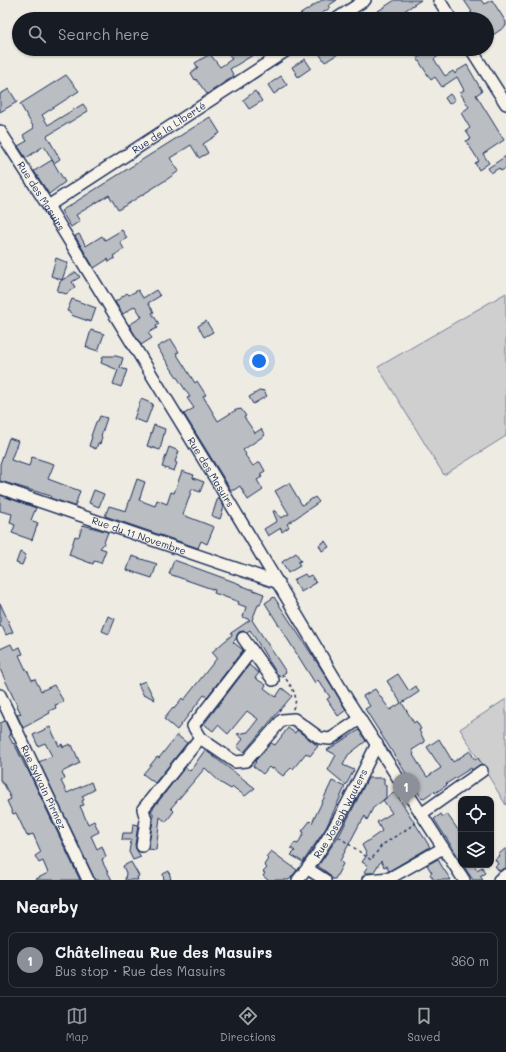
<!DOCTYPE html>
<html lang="en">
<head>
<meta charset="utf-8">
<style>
  :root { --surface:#171b24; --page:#20242c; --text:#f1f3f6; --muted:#9ea1a6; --line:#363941; --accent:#8c9099 }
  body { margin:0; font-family:Mali,sans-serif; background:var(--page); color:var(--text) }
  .controls { position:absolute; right:12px; bottom:12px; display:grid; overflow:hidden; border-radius:8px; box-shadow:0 1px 3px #0004 }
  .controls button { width:36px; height:36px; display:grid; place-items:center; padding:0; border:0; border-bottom:1px solid var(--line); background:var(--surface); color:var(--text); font:20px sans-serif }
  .you { position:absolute; left:259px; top:361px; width:14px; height:14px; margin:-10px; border:3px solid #fff; border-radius:50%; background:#1a73e8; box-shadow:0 0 0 6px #1a73e833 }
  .badge { display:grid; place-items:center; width:26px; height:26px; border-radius:50%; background:var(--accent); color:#fff; font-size:13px; font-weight:700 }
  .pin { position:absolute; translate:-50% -33px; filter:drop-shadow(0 1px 2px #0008) }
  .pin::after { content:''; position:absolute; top:21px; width:14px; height:12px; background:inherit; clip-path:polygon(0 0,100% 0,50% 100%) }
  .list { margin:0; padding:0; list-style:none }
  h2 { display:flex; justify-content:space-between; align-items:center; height:52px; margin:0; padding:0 16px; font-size:17px }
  h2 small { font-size:13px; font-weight:400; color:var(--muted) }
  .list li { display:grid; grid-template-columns:26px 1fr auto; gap:12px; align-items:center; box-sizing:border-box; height:56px; margin:0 8px 8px; padding:0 8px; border:1px solid var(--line); border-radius:8px }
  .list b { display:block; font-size:15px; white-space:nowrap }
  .list p { margin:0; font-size:13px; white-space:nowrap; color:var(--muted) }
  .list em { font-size:13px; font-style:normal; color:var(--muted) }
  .icon { flex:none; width:22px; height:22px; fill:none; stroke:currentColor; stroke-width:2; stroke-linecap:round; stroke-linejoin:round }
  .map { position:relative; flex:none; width:506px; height:880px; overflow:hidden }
  .search { position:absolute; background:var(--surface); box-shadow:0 1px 3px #0004; left:12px; right:12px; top:12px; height:44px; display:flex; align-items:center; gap:10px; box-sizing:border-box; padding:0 14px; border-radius:22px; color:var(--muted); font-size:15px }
  .sheet { height:116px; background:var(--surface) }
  nav { display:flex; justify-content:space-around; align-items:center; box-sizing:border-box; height:56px; border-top:1px solid var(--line); background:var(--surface); font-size:11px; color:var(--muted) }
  nav a { display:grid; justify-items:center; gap:2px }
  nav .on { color:var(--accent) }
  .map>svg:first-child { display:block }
  .green { fill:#cfcfcf; stroke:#757f96 }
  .building { fill:#babdc2; stroke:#1b2f5e }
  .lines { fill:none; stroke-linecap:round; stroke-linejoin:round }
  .minor-casing { stroke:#1b2f5e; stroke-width:14 }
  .path { stroke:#1b2f5e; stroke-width:1.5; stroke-dasharray:3 3; stroke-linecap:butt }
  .minor { stroke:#f7f3e8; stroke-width:11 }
  .labels { text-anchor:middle; stroke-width:3; stroke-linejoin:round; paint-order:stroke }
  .street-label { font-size:10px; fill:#1b2f5e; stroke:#f7f3e8 }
</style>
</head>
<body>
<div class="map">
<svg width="506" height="880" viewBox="0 0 506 880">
  <rect width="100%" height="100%" fill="#eeebe2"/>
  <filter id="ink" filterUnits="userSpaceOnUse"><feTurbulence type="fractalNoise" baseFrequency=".025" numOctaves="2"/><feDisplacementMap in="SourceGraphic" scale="8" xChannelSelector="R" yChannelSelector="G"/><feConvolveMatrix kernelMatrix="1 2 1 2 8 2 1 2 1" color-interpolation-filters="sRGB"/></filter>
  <g filter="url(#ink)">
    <path class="green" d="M506 293V436L444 475 378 367Z
      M506 699V805L460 729Z"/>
    <path class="building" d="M322 0H337L328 6 330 8 313 19H293Z
      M395 0H421L392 19H379L375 13Z
      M464 0H481L484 4 492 0 506 22V26L493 35 492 34 487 37V19H484L482 16 478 19H474L470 13 472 12Z
      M231 49H263L230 69 234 76 207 94 196 79 195 80 191 73 198 68 195 63 210 54 220 67 232 59 227 51Z
      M316 49H334L338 54 325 62Z
      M433 49H441L443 53 434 59 445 76 453 71 455 74 457 71 467 65 482 91 476 95 504 140 483 154 489 163 479 170 475 163 479 161 466 141 471 139 466 131 470 128 461 113 469 107 460 93 464 90 457 77 442 87 435 77 431 80 417 58Z
      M305 59 311 68 298 77 292 67Z
      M66 75 79 91 42 115 48 125 83 104 88 111 47 136 60 159 54 163 44 146 26 158 18 146 27 141 23 135 34 128 20 104Z
      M281 76 287 85 274 94 268 85Z
      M9 89 17 102 0 112V94Z
      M255 91 262 101 249 109 243 100Z
      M450 94 455 100 449 104 445 98Z
      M210 117 220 133 203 144 208 153 199 158 191 145 170 158 179 171 166 180 118 210 109 195 76 215 80 221 71 227 61 211Z
      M506 156V168L501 171 499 168 491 173 488 168Z
      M52 160 65 182 49 194 34 171Z
      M122 230 127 238 120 242 124 249 113 256 115 258 109 262 108 259 94 268 75 236 79 234 86 246 102 236 105 240Z
      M56 258 68 263 62 280 76 272 80 277 72 282 75 287 66 294 57 291 60 282 62 280 51 276Z
      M138 290 143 298 156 290 160 296 148 303 154 312 152 313 159 324 156 326 157 328 148 333 152 338 141 345 129 325 142 317 135 306 123 314 115 302 127 293 129 295Z
      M72 299 96 308 91 322 71 315 72 313 67 311Z
      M206 321 213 332 204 337 198 326Z
      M91 330 104 334 98 351 86 347Z
      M171 339 179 352 176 353 195 383 197 381 206 395 203 396 218 421 236 410 241 409 246 416 244 417 255 433 261 429 265 435 243 450 246 454 245 455 253 466 260 462 265 471 260 474 262 477 257 480 263 490 248 500 240 486 234 490H231L184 414 194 408 187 398 190 397 157 347Z
      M103 356H116L123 358 120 368 127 370 121 387 113 384 118 370 101 363Z
      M261 390 262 391 263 390 267 396 253 404 249 397Z
      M141 399 153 404 146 423 134 419Z
      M100 416 107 418 101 436 102 437 100 444 98 443 96 449 89 446 92 437 91 436 96 422 97 421H98Z
      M154 425 165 429 160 450 147 446Z
      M9 438 18 441 11 460 29 466 32 457 54 464 48 479 80 491 75 506 50 498 51 496 0 481V464Z
      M169 447 179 451 175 462 177 463 174 471 162 467Z
      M182 471 194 475 193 478 204 482 200 492 192 489 183 515 214 527 207 544 201 541 198 548 105 516 109 506 126 511 137 479 145 482 139 500 155 506 157 500 167 504 171 492 174 493Z
      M289 483 302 505 315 497 319 502 287 524 289 527 282 532 281 528 268 536 264 529 277 521 273 511H275L281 518 289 514 275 491Z
      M94 490 104 494 99 507 89 503Z
      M0 495 36 508 31 520 38 523 32 540 12 533 15 525 10 523 12 514 0 511Z
      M218 497 224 507 220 519 212 516Z
      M83 525 108 532 103 545 100 548 106 550 101 563 94 561 93 564 69 555 75 536 78 537 79 536Z
      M325 541 329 547 322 551 319 545Z
      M20 552 26 555 22 565 16 563Z
      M296 553 301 561 298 562 300 566 288 573 282 562Z
      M132 556 157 564 152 578 127 570Z
      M174 560 240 584V585L264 594 260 605H258L252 620 286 672 279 677 250 630 247 632 243 631 239 632 237 635 236 639 233 642 243 650 207 697 204 695 177 730 164 719 173 708 174 709 182 698 184 700 217 658 212 652 232 635 231 633 250 620 243 617 246 607 238 604 239 602 214 593 215 590 169 574Z
      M305 574 307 577 311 575 316 583 301 592 293 580Z
      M274 597 322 670 346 710 338 716 327 699 330 697 318 680 315 683 265 603Z
      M0 603 13 632 6 635 2 626 0 627Z
      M108 616 115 619 109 634 102 631Z
      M11 644 14 650 20 647 23 654 19 655 26 670H27L32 680 35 679 41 691 54 685 64 702 55 705 56 708 49 711 50 713 23 728 17 715 21 714 0 669V649Z
      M249 665 259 673 255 678 266 685 264 688 276 697 282 688 292 696 244 752 237 747 243 739 237 734 248 732 258 719 247 711 228 734 218 725 213 731 204 724Z
      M398 674 409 691 416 686 419 692 402 703 414 723 416 721 421 729 419 730 425 742 412 750 414 754 413 755 427 777 441 768 427 747 439 739 453 762 470 751 475 760 478 758 482 764 472 770 471 768 446 784 447 785 435 793 434 791 424 798 421 797 365 709 370 706 363 696 375 689 390 710 401 703 387 681Z
      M145 681 155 700 146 695 144 696 138 684Z
      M5 721 11 735 9 736 13 744 14 743 26 768H27L80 880H34L48 873 43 861 39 863 35 856 41 852 33 834 27 836 16 813 13 814 7 801 11 799 4 784H3L0 780V723Z
      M50 727 59 746 62 744 63 747 70 744V746L72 745 80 763 62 772 65 779 61 781 67 793 91 782 94 790 82 796 84 800 82 801 84 805 80 806 88 824 94 821 99 832 91 836 97 849 102 846 105 854 106 857 102 859 104 865 112 880H95L39 762 52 756 45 743 38 746 33 735Z
      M288 728 295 733 297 730 318 746 310 756 306 753 293 769 291 768 283 776 273 768 272 770 269 767 263 774 253 766 256 762 255 761 271 743 275 745Z
      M359 730 366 741 348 755 343 765 354 770 346 785 328 770 336 755 327 750Z
      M177 735 187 743 155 783 143 774 157 757 159 758Z
      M205 750 255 788 245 796 233 787 231 789 221 783 205 768 171 808 174 811 166 822 160 817 156 850 148 849 153 821V813L151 811 185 767 190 771Z
      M368 778H384V785H386V798L373 808 367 820 365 816 361 823H360L340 861 343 864 335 879H332L329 874 318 866 340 834Z
      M332 781 345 787 326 828 303 862 291 855 295 851 291 848 294 843 298 844 304 832 302 831 310 821 312 823Z
      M395 792 430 847 389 871 386 866 384 867 381 861 373 873H366L364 872 368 866 362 862 367 855 362 845 382 831 377 822 392 813 383 800Z
      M441 814 443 817 447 814 461 834V861L434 819Z
      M133 824 138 825 135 845 136 849 141 857 133 860 129 852 131 840H122L123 833H132Z
      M506 848V868L499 871 495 866 498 864 495 859 499 856 498 855Z
      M271 851 297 870 289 880H268L263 876 265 873 263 872 267 868 264 865 268 859 266 857Z
      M438 859 441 865 451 880H434L430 874 432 873 427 865Z
      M131 862 139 876 137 877 138 880H125L126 873 123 866Z
      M463 865H474L477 870 482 867 485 873 480 876 483 880H473Z
      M169 871 171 880H164L163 874Z"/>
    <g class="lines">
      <g class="minor-casing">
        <g id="minor">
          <path d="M439 0 451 19"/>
          <path d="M336 19 365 0"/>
          <path d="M471 49 506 104"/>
          <path id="s1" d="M0 131 48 206 218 483 349 702 464 880"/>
          <path id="s2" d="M48 206 289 49"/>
          <path id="s3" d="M0 488 279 583"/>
          <path d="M243 638 273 680"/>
          <path id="s4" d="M0 695 88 880"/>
          <path d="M200 738 235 762 246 761 282 720 294 719 320 738 330 739 360 719"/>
          <path d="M421 814 482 771"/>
          <path d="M142 846 146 820 143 809 200 738 193 726 252 650"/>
          <path d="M308 869 325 880"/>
          <path id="s5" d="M298 880C332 840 353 791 377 744"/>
          <path d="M368 880 390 878 443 848"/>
          <path d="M499 880 506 875"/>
        </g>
      </g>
      <path class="path" d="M282 677 284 676C291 687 301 697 292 710
        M339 837 371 860 382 845 416 823"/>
      <use href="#minor" class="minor"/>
    </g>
  </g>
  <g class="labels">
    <g class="street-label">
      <text dy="4" stroke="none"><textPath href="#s2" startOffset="144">Rue de la Liberté</textPath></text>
      <text dy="4" stroke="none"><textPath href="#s1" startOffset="77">Rue des Masuirs</textPath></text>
      <text dy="4" stroke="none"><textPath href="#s1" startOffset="401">Rue des Masuirs</textPath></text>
      <text dy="4" stroke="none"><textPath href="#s3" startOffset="147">Rue du 11 Novembre</textPath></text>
      <text dy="4" stroke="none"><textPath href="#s4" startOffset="102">Rue Sylvain Pirmez</textPath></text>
      <text dy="4" stroke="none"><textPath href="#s5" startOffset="79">Rue Joseph Wauters</textPath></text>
    </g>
  </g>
</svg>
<div class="controls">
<button><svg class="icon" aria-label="locate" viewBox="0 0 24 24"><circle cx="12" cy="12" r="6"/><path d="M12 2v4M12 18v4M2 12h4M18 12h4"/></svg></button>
<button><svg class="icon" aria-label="layers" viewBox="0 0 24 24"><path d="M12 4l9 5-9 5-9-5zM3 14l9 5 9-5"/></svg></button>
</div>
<div class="you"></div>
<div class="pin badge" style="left:406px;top:806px">1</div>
<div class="search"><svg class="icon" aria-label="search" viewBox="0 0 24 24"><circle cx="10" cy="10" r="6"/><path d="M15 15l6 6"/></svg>Search here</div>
</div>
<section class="sheet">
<h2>Nearby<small></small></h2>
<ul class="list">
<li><span class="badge">1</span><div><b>Châtelineau Rue des Masuirs</b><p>Bus stop · Rue des Masuirs</p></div><em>360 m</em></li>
</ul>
</section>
<nav>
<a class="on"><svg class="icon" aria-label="map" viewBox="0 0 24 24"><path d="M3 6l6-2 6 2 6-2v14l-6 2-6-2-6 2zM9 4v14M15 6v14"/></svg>Map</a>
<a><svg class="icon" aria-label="directions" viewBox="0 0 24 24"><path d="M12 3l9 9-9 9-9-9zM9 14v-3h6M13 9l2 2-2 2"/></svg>Directions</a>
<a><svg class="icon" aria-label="saved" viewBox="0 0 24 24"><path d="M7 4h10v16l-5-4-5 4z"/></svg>Saved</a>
</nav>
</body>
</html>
